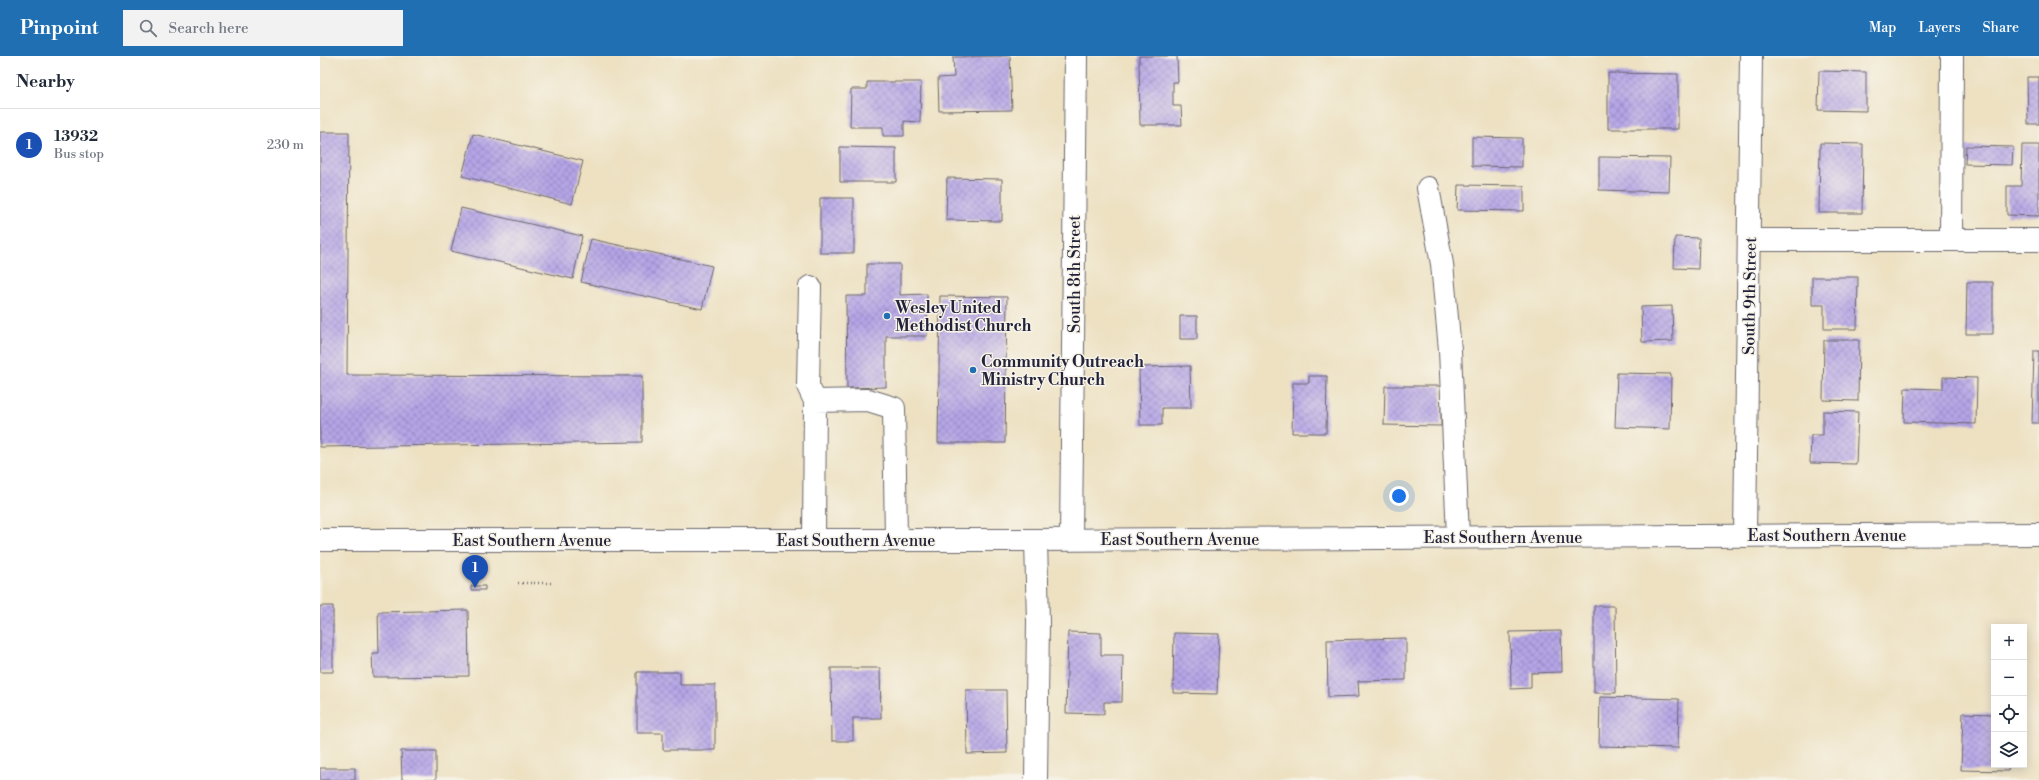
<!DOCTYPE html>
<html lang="en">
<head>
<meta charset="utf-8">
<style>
  :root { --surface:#fff; --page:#f2f2f3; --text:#1f2937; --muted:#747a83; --line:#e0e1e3; --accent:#1f6fb2 }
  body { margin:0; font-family:"Libre Bodoni",serif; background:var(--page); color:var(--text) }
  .controls { position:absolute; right:12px; bottom:12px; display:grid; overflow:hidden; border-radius:0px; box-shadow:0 2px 10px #0003 }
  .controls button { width:36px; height:36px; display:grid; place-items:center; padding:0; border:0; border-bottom:1px solid var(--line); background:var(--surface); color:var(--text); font:20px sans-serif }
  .you { position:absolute; left:1079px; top:440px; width:14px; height:14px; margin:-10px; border:3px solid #fff; border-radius:50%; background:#1a73e8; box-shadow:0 0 0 6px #1a73e833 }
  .badge { display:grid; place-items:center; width:26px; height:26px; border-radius:50%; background:var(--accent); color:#fff; font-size:13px; font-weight:700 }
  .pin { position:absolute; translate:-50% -33px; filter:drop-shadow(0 1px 2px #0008) }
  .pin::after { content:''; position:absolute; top:21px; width:14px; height:12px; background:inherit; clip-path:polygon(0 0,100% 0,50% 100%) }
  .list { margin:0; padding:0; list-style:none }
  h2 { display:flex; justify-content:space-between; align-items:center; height:52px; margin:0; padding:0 16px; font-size:17px }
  h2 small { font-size:13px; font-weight:400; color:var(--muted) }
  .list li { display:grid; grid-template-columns:26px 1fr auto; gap:12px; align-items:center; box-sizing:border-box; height:72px; padding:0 16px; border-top:1px solid var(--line) }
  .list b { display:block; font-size:15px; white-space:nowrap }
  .list p { margin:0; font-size:13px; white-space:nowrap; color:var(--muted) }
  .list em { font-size:13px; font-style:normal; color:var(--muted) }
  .icon { flex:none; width:22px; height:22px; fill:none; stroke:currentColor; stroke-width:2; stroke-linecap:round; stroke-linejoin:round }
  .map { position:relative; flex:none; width:1719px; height:724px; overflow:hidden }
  header { display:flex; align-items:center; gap:24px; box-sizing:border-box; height:56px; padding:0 20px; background:var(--accent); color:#fff }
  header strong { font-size:19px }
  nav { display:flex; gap:22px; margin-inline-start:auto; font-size:14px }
  .search { width:280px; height:36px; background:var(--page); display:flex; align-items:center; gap:10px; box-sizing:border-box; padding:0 14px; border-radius:0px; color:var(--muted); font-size:15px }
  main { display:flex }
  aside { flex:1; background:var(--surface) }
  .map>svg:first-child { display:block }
  .building { fill:url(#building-cross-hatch) }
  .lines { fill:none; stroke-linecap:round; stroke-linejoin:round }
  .minor-casing { stroke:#69656a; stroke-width:24 }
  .major-casing { stroke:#69656a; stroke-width:24 }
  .path { stroke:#69656a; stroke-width:2.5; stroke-dasharray:1 3; stroke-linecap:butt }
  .minor { stroke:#fff; stroke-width:22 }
  .major { stroke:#fff; stroke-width:22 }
  .poi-dot { fill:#1f6fb2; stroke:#f7f3e8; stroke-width:1.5 }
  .labels { text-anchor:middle; stroke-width:3; stroke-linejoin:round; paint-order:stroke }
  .street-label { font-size:16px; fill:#22223b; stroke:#f7f3e8 }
  .poi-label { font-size:16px; font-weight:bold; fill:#22223b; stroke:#f7f3e8; text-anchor:start }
</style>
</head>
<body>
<header>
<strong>Pinpoint</strong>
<div class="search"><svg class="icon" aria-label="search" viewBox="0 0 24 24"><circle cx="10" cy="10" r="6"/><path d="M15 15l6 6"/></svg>Search here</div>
<nav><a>Map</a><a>Layers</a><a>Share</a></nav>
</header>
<main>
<aside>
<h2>Nearby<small></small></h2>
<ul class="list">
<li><span class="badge" style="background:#1a4fb4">1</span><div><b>13932</b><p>Bus stop</p></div><em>230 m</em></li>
</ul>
</aside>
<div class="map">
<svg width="1719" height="724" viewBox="0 0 1719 724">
  <defs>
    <pattern id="building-cross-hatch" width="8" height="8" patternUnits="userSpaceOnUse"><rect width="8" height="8" fill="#b5a5e7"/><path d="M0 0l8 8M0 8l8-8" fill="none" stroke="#9386bc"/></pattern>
  </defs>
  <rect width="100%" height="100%" fill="#f7f3e8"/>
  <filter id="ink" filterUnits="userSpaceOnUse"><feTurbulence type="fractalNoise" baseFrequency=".025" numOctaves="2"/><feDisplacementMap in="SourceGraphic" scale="8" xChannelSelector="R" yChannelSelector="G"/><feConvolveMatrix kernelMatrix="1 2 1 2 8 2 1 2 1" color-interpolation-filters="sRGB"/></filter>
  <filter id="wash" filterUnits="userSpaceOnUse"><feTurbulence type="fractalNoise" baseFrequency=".012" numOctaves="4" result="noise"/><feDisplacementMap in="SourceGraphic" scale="16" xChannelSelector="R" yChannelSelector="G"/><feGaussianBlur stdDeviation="0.9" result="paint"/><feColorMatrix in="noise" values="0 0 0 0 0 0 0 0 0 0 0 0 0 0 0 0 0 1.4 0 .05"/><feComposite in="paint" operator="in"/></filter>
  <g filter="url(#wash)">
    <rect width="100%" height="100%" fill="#ede1c2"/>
    <g id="blocks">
      <path class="building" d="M690 0 692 54 619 55 618 22 634 21 633 1Z
        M819 0H857L858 26H853V50H861L862 69H820Z
        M1499 15 1546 16V55L1498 54Z
        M1288 17 1358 18V73H1288Z
        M1707 21H1719V68H1708Z
        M547 26H601L600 66 584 65V80H563V71H530L531 33H547Z
        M0 76H29L27 319 322 320V386L0 391Z
        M153 78 263 105 252 148 142 120Z
        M1152 81 1202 82V111L1152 110Z
        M1500 87 1543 88 1542 157H1499Z
        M1702 89H1719V160L1687 159V130H1701Z
        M1646 90 1693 91 1692 109 1645 108Z
        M520 91 576 92V126H520Z
        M1279 101 1350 102 1349 136 1279 134Z
        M627 122 682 123V165L626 164Z
        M1138 129 1204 130V155L1137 154Z
        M500 142H534V197H500Z
        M141 152 262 180 253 223 131 195Z
        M1355 181 1379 182 1378 213 1354 212Z
        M271 183 392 210 382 253 261 226Z
        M547 208H580V239L607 238V280H566V331L527 332 526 240H547Z
        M1492 221H1538L1537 273H1504V249H1492Z
        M1647 226H1673V278H1646Z
        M620 240 687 241 685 387H618Z
        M1352 250 1353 285 1322 286 1321 251Z
        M860 260H877V283H860Z
        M1504 284H1539L1538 345 1503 344Z
        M1714 295H1719V367H1712Z
        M870 310 871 352H842V369H820L819 311Z
        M1297 317 1351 318 1350 373 1295 371Z
        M989 320H1007L1006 377H972L973 327H989Z
        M1623 321 1657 322 1656 368 1584 366 1585 332 1623 333Z
        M1065 330H1121V370L1064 369Z
        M1503 355 1538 356 1536 408 1490 407 1491 379H1503Z
        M151 530H165V534H151Z
        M0 550H13V616H0Z
        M1274 550H1295L1296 637H1274Z
        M148 554 149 620 53 621 52 597H59L58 556Z
        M1241 575 1242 616 1211 617V632L1191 633 1190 576Z
        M748 576 781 577V599H803L802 646H784V658L746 657Z
        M854 577 899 578 897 638 853 637Z
        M1086 582V624L1038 625 1039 640 1008 641 1007 584Z
        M511 612H560L561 662H533V685H512Z
        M317 616H360V629H395V694H343V677H317Z
        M646 634H686L687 697 647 698Z
        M1280 641 1359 643 1358 692 1279 690Z
        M1643 657 1674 658V709H1689L1688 715 1641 714Z
        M81 695H116V724H82Z
        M0 712H35V724H0Z"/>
    </g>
  </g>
  <g filter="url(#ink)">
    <use href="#blocks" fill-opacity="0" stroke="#69656a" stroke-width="1"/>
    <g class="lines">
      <g class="minor-casing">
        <path id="minor" d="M1108 132 1122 208 1130 294 1138 481
          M1429 184H1719
          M1631 184 1632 0
          M490 231 488 330 495 345 548 344 574 352 576 484
          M1425 480 1431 0
          M751 483 756 0
          M494 484 495 345
          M716 724 718 566 716 484"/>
      </g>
      <g class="major-casing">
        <path id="major" d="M0 484H716L1719 478"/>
      </g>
      <path class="path" d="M198 527H233"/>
      <use href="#minor" class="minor"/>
      <use href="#major" class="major"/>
    </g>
  </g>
  <g class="poi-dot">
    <circle cx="567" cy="260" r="4"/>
    <circle cx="653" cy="314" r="4"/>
  </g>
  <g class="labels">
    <g class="street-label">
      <text transform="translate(754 218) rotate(-90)" y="6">South 8th Street</text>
      <text transform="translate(1429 240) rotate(-89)" y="6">South 9th Street</text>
      <text x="1507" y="485">East Southern Avenue</text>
      <text x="1183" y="487">East Southern Avenue</text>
      <text x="860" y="489">East Southern Avenue</text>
      <text x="212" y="490">East Southern Avenue</text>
      <text x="536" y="490">East Southern Avenue</text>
    </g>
    <g class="poi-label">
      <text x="575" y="257">Wesley United<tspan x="575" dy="18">Methodist Church</tspan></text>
      <text x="661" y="311">Community Outreach<tspan x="661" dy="18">Ministry Church</tspan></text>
    </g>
  </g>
</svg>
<div class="controls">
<button>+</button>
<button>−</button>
<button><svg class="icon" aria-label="locate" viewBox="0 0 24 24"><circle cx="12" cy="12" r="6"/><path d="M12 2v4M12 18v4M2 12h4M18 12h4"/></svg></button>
<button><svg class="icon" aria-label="layers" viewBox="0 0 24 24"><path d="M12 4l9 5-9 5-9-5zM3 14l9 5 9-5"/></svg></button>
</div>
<div class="you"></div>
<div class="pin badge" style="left:155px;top:532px;background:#1a4fb4">1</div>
</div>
</main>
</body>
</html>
